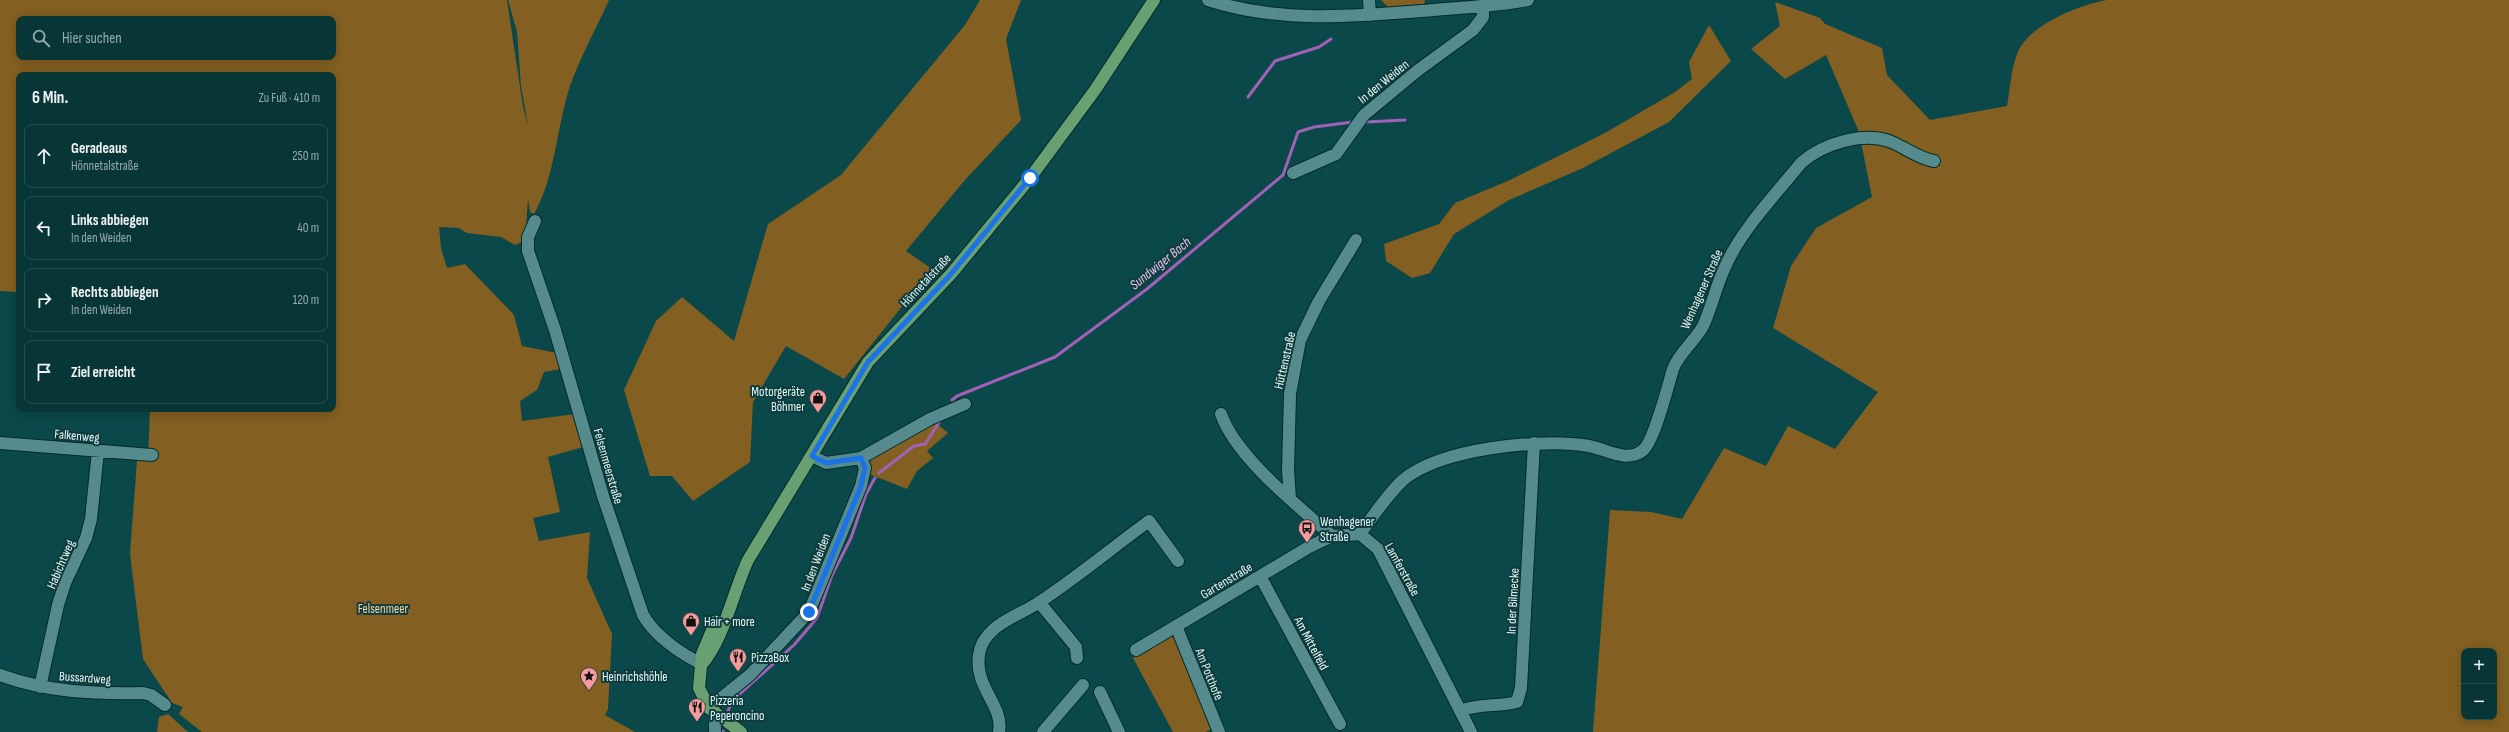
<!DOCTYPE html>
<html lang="de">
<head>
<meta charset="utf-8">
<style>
  :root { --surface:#083637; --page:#164142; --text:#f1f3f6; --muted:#98abad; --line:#295052 }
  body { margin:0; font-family:"Sofia Sans Condensed",sans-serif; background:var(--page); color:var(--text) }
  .controls { position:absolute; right:12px; bottom:12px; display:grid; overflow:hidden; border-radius:8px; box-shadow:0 2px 10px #0003 }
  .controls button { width:36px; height:36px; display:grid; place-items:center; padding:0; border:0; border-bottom:1px solid var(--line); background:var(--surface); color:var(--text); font:20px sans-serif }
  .stop { position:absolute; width:12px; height:12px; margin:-9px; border:3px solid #1a73e8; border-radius:50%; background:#fff }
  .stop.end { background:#1a73e8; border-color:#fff; box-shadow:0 1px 4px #0008 }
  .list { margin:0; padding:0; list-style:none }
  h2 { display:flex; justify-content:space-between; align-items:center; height:52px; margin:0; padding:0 16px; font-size:17px }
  h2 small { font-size:13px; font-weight:400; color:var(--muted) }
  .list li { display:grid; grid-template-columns:26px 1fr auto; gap:12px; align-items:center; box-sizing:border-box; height:64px; margin:0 8px 8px; padding:0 8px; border:1px solid var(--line); border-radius:8px }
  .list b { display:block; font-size:15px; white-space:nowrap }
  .list p { margin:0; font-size:13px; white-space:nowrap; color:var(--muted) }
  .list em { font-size:13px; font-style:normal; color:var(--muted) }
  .icon { flex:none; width:22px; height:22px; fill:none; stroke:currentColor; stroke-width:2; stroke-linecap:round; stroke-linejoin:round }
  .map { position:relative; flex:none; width:2509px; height:732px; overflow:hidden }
  .search { position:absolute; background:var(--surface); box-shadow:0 2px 10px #0003; left:16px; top:16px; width:320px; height:44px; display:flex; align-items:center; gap:10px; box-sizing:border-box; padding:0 14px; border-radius:8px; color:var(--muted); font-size:15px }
  .panel { position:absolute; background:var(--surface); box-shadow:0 2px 10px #0003; left:16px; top:72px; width:320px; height:340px; border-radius:8px }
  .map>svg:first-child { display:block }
  .green { fill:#835f21; fill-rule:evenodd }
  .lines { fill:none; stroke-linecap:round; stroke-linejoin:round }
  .stream { stroke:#a161b6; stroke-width:3 }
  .minor-casing { stroke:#002c2d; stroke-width:14 }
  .major-casing { stroke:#002c2d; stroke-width:14 }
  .minor { stroke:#558b8c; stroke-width:12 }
  .major { stroke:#69a072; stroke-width:12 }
  .route { stroke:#1a73e8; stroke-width:5 }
  .labels { text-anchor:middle; stroke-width:4; stroke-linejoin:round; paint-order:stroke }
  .street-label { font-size:13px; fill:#e0fbfc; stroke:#113b3c }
  .poi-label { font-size:13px; fill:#e0fbfc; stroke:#113b3c; text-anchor:start }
  .park-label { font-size:13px; fill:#f7d8aa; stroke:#113b3c }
  .water-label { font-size:14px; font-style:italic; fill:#e6c6f1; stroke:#113b3c }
</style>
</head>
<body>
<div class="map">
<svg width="2509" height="732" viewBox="0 0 2509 732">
  <rect width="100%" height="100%" fill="#0b4849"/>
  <path class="green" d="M0 0H507L523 107 528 125 521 86 517 32 508 0H609C596 29 575 67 567 96 556 136 554 178 534 214L530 212 528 199 525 241 515 245 501 237 467 233 459 228 439 227 441 248 447 268 465 264 514 315 522 346 557 353 561 369 544 372 537 390 520 401 522 421 575 414 583 447 548 457 560 512 533 518 539 541 590 532 587 578 612 634 608 709 605 715 635 732H202L179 714 183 707 172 703 143 659 130 554 137 461 148 459 150 409H333V75H19V292L0 291ZM19 19H333V57H19Z
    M980 0H1021L1006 39 1021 120 964 181 906 251 932 269 844 379 786 346 753 402 750 462 693 501 672 476H650L624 390 656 321 682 297 734 341 768 224 841 175 965 25Z
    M1381 0H1425L1424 4 1388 7Z
    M2107 0H2509V732H1593L1610 510 1651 512 1682 519 1724 448 1766 466 1788 426 1835 449 1878 392 1773 328 1791 266 1816 228 1872 197 1859 132 1826 55 1785 79 1751 49 1780 26 1775 2 1820 18 1825 24 1882 48 1887 75 1930 120 2007 106C2010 90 2011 69 2017 54 2028 25 2079 5 2107 0ZM2464 651H2494V717H2464Z
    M1709 25 1731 61 1669 122 1583 168 1509 200 1454 234 1430 273 1412 278 1386 261 1384 244 1439 224 1455 203 1510 180 1605 133 1675 92 1692 79 1689 62Z
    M935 422 948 433 927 451 933 458 917 471 907 489 869 474 871 459Z
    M1174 631 1212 729 1205 732H1173L1133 658Z
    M168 714 188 732H157L159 717Z"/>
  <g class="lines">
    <path class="stream" d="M1248 97 1275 61 1319 47 1331 39
      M1366 122 1405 120
      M952 400 957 396 1055 357 1147 289 1283 175 1298 132 1314 127 1353 122
      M879 473 914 446 925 444 942 418
      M728 711 732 701 794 645 817 618 832 575 851 538 866 494 875 478
      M723 732V731"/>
    <g class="minor-casing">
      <path id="minor" d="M1208 0C1281 24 1358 16 1434 10 1465 7 1497 6 1528 0
        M1369 0 1370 15
        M1293 173 1336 154 1364 115 1417 71 1473 30 1483 17V6
        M535 221 528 237V251L555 330 603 496 643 615C655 636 681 654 702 664
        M1221 414C1236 457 1297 505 1332 536
        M0 443 152 455
        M812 456 826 463 861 458 930 419 965 404
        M1290 499 1288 470 1290 394 1300 340 1319 301 1356 240
        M1360 534C1373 516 1387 495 1403 480 1441 448 1541 438 1589 446 1606 449 1626 463 1642 451 1654 443 1668 385 1673 369 1679 353 1695 341 1703 326 1712 307 1716 285 1726 265 1742 229 1776 194 1801 163 1822 144 1861 132 1889 141 1905 147 1917 158 1934 161
        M1260 576 1340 724
        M1039 602 1076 647 1077 658
        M1176 626 1219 732
        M1136 650 1309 547 1332 536 1360 534 1378 549 1471 732
        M0 675C46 692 94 694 143 693L151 695 165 705
        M40 687 58 605 65 583 86 538 91 519 98 451
        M1100 692 1119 732
        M709 708 750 675 809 612 861 486 865 468 861 458
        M1460 711C1479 703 1498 707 1517 702L1521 688 1534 443
        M715 732V724L719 717
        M999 732C1004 705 974 688 979 655 980 644 986 636 994 629 1007 618 1024 612 1038 603 1076 578 1112 548 1149 521L1178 561
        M1043 732 1083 685"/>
    </g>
    <g class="major-casing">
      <path id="major" d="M716 621 702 654 699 688 709 708 741 732
        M702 664C724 639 733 592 748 560L868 362 951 274 1030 178 1095 90 1154 0"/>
    </g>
    <use href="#minor" class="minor"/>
    <use href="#major" class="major"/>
  </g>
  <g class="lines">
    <path class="route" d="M809 612 861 486 865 468 861 458 826 463 812 456 868 362 951 274 1030 178"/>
  </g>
  <defs>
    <g id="shop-pin" transform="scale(0.9)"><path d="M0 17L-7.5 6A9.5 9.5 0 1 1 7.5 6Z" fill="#f59b9e" stroke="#113b3c"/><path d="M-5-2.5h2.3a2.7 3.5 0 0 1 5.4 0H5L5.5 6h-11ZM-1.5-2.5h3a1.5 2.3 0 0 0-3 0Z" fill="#111"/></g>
    <g id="bus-pin" transform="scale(0.9)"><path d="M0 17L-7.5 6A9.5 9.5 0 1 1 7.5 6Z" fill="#f59b9e" stroke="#113b3c"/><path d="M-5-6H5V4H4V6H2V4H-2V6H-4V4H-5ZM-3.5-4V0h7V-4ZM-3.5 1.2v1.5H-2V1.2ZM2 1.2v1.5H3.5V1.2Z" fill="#111"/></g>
    <g id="restaurant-pin" transform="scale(0.9)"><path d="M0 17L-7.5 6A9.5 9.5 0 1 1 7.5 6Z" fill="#f59b9e" stroke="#113b3c"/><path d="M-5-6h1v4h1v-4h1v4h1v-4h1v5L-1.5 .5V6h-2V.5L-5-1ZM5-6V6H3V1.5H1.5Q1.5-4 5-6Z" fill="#111"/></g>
    <g id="sight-pin" transform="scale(0.9)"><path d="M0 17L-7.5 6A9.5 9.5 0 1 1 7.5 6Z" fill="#f59b9e" stroke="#113b3c"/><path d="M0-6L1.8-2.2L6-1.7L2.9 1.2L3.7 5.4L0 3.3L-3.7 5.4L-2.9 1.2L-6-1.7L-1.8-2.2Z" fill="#111"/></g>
  </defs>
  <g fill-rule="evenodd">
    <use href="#shop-pin" x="818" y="398"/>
    <use href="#bus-pin" x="1307" y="528"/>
    <use href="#shop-pin" x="691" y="621"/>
    <use href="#restaurant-pin" x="738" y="657"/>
    <use href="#sight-pin" x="589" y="676"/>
    <use href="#restaurant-pin" x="697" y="707"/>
  </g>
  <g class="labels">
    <g class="street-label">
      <text transform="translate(1383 81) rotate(-39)" y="5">In den Weiden</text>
      <text transform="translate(925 280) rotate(-47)" y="5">Hönnetalstraße</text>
      <text transform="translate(1701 289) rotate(-66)" y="5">Wenhagener Straße</text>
      <text transform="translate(1284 360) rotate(-77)" y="5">Hüttenstraße</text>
      <text transform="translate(77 435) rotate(5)" y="5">Falkenweg</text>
      <text transform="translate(609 466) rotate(74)" y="5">Felsenmeerstraße</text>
      <text transform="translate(815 562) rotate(-69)" y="5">In den Weiden</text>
      <text transform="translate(60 564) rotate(-67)" y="5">Habichtweg</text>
      <text transform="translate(1403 569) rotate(61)" y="5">Lamferstraße</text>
      <text transform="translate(1226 580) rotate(-31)" y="5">Gartenstraße</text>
      <text transform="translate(1512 601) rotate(-87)" y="5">In der Bilmecke</text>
      <text transform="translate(1312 643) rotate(62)" y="5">Am Mittelfeld</text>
      <text transform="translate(1210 674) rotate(68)" y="5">Am Potthofe</text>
      <text transform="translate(85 677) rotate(4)" y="5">Bussardweg</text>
    </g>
    <g class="poi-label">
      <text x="805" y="396" text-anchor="end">Motorgeräte<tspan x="805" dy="15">Böhmer</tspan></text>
      <text x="1320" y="526">Wenhagener<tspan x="1320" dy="15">Straße</tspan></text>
      <text x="704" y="626">Hair + more</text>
      <text x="751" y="662">PizzaBox</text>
      <text x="602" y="681">Heinrichshöhle</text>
      <text x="710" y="705">Pizzeria<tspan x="710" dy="15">Peperoncino</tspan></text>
    </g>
    <g class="park-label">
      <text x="383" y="613">Felsenmeer</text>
    </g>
    <g class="water-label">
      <text transform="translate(1160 263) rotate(-39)" y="5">Sundwiger Bach</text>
    </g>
  </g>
</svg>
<div class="controls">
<button>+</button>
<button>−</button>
</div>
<div class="stop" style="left:1030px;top:178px"></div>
<div class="stop end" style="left:809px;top:612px"></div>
<div class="search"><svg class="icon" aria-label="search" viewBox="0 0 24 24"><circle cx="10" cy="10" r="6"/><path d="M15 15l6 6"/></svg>Hier suchen</div>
<section class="panel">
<h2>6 Min.<small>Zu Fuß · 410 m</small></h2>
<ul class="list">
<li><svg class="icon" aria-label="ahead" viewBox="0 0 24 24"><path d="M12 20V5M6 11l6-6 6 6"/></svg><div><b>Geradeaus</b><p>Hönnetalstraße</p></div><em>250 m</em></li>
<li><svg class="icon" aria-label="left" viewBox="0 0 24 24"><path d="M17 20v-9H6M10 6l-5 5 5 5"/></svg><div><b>Links abbiegen</b><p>In den Weiden</p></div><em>40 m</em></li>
<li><svg class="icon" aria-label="right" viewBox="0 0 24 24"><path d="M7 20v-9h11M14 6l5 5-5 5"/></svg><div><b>Rechts abbiegen</b><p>In den Weiden</p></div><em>120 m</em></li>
<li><svg class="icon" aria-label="arrive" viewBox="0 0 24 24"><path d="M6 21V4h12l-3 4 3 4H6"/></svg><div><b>Ziel erreicht</b></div></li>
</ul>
</section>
</div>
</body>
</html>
